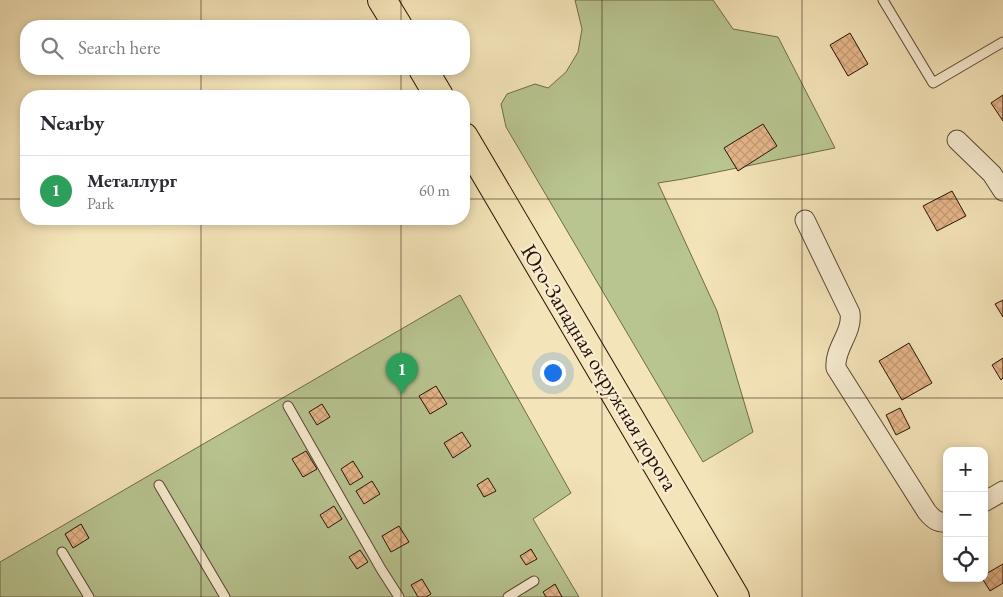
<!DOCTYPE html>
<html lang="en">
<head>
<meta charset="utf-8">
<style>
  :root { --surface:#fff; --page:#f7f7f7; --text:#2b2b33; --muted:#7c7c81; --line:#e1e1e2; --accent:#8f2418 }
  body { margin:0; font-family:"EB Garamond",serif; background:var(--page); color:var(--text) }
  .controls { position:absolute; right:15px; bottom:15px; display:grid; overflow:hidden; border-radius:10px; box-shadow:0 2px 8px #0003 }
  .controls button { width:45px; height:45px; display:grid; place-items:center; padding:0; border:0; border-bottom:1px solid var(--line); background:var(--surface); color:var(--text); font:25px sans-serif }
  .you { position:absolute; left:552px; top:372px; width:18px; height:18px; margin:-12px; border:4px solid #fff; border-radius:50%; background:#1a73e8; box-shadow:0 0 0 8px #1a73e833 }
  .badge { display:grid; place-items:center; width:32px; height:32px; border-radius:50%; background:var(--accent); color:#fff; font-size:16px; font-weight:700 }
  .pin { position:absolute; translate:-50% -41px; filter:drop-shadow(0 1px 2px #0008) }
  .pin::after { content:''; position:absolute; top:26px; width:18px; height:15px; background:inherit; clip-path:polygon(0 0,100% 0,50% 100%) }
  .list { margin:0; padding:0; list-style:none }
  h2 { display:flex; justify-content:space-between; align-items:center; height:65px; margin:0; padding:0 20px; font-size:21px }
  h2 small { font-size:16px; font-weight:400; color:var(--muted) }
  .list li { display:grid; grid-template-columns:32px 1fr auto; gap:15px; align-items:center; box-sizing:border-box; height:70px; padding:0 20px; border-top:1px solid var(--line) }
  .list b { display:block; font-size:19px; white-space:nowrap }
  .list p { margin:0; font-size:16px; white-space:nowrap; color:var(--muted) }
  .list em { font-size:16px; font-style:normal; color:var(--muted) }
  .icon { flex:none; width:28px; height:28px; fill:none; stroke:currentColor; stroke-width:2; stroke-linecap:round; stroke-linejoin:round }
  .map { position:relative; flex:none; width:1003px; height:597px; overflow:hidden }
  .search { position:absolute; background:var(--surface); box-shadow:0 2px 8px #0003; left:20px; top:20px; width:450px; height:55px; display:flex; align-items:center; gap:12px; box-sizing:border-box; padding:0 18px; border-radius:20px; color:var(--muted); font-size:19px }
  .panel { position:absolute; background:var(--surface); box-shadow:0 2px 8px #0003; left:20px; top:90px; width:450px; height:135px; border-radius:20px }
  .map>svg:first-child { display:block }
  .green { fill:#b8c591; stroke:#6f6b4a }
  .building { fill:url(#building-cross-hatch); stroke:#261104 }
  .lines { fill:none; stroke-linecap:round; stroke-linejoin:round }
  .service-casing { stroke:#5a4631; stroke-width:11 }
  .minor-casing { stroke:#5a4631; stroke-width:21 }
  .trunk-casing { stroke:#261104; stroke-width:30 }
  .service { stroke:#f8edd2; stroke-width:9 }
  .minor { stroke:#f8edd2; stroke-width:19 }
  .trunk { stroke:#f4e4b9; stroke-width:28 }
  .grid { fill:none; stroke:#261104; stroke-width:1; stroke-opacity:0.55 }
  .labels { text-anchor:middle; stroke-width:4.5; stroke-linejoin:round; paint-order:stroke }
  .street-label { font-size:22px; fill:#261104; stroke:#f8edd2 }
</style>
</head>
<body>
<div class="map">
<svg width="1003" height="597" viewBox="0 0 1003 597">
  <defs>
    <pattern id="building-cross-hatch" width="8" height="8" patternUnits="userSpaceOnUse" patternTransform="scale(1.25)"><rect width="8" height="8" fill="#e5b689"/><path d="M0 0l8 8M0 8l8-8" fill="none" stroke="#c49b75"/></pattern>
  </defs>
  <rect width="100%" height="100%" fill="#f4e4b9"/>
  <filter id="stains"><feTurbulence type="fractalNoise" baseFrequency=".004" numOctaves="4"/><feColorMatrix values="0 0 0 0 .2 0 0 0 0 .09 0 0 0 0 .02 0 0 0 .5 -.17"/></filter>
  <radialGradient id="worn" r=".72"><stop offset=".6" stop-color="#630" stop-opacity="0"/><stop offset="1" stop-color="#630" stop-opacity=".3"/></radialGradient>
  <path class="green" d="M575 0H713L733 29 778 37 835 148 683 179 658 183 717 311 753 432 703 462 506 127 501 104 507 94 535 84 548 88 566 72 578 52 582 29Z
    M460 295 571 493 533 519 579 597H0V562Z"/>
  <path class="building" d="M850 33 868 64 848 76 830 45Z
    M1003 95V121L991 103Z
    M763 124 777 146 738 171 724 148Z
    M952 191 966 216 937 231 923 206Z
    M1003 300V317L995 304Z
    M909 343 932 383 902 400 879 361Z
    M1003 358V378L1001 380 992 365Z
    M436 386 447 404 430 414 419 396Z
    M322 404 330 417 317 425 309 412Z
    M900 408 910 428 896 435 886 415Z
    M462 432 471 446 453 458 444 443Z
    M306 451 317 469 303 477 292 459Z
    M353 461 363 477 350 485 341 469Z
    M488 478 496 491 484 497 477 485Z
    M372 481 380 494 364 504 356 491Z
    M334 506 342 519 328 528 320 515Z
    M81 524 89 538 73 548 65 534Z
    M399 526 409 542 391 552 382 536Z
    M531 549 537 559 526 565 520 556Z
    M360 550 368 562 357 569 349 557Z
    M1003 564V583L990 591 982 578H984V575Z
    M422 579 431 594 426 597H418L411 585Z
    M555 584 562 597H546L543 592Z"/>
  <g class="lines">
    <g class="service-casing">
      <path id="service" d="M883 0 933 83 1003 42
        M288 406 381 569 399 597
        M159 485 225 597
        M62 552 89 597
        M508 597 534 581"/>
    </g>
    <g class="minor-casing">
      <path id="minor" d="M957 140 992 174 1003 191
        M805 220 850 313C853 333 834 348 836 368L927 512C933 519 937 523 947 522
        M984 502 1003 491"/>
    </g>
    <g class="trunk-casing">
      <path id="trunk" d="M382 0 398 26
        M423 69 439 96
        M464 137 735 597"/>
    </g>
    <use href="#service" class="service"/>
    <use href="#minor" class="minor"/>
    <use href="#trunk" class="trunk"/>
  </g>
  <path class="grid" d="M201 0V26M401 0V26M602 0V597M802 0V597M201 69V96M401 69V96M0 199H26M464 199H1003M201 219V597M401 219V597M0 398H1003"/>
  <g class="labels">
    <g class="street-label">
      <text transform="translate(600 367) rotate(59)" y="8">Юго-Западная окружная дорога</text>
    </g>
  </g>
  <rect width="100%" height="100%" filter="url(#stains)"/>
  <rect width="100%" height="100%" fill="url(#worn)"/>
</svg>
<div class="controls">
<button>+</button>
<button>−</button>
<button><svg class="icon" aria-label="locate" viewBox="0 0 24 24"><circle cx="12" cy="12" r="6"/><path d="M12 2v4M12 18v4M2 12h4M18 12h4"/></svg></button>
</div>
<div class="you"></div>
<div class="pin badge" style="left:402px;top:394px;background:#2e9e5b">1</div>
<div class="search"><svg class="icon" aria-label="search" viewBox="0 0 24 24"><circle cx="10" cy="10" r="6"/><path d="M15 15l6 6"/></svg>Search here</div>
<section class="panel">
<h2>Nearby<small></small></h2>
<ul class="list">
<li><span class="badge" style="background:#2e9e5b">1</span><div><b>Металлург</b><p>Park</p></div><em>60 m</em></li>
</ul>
</section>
</div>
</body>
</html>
